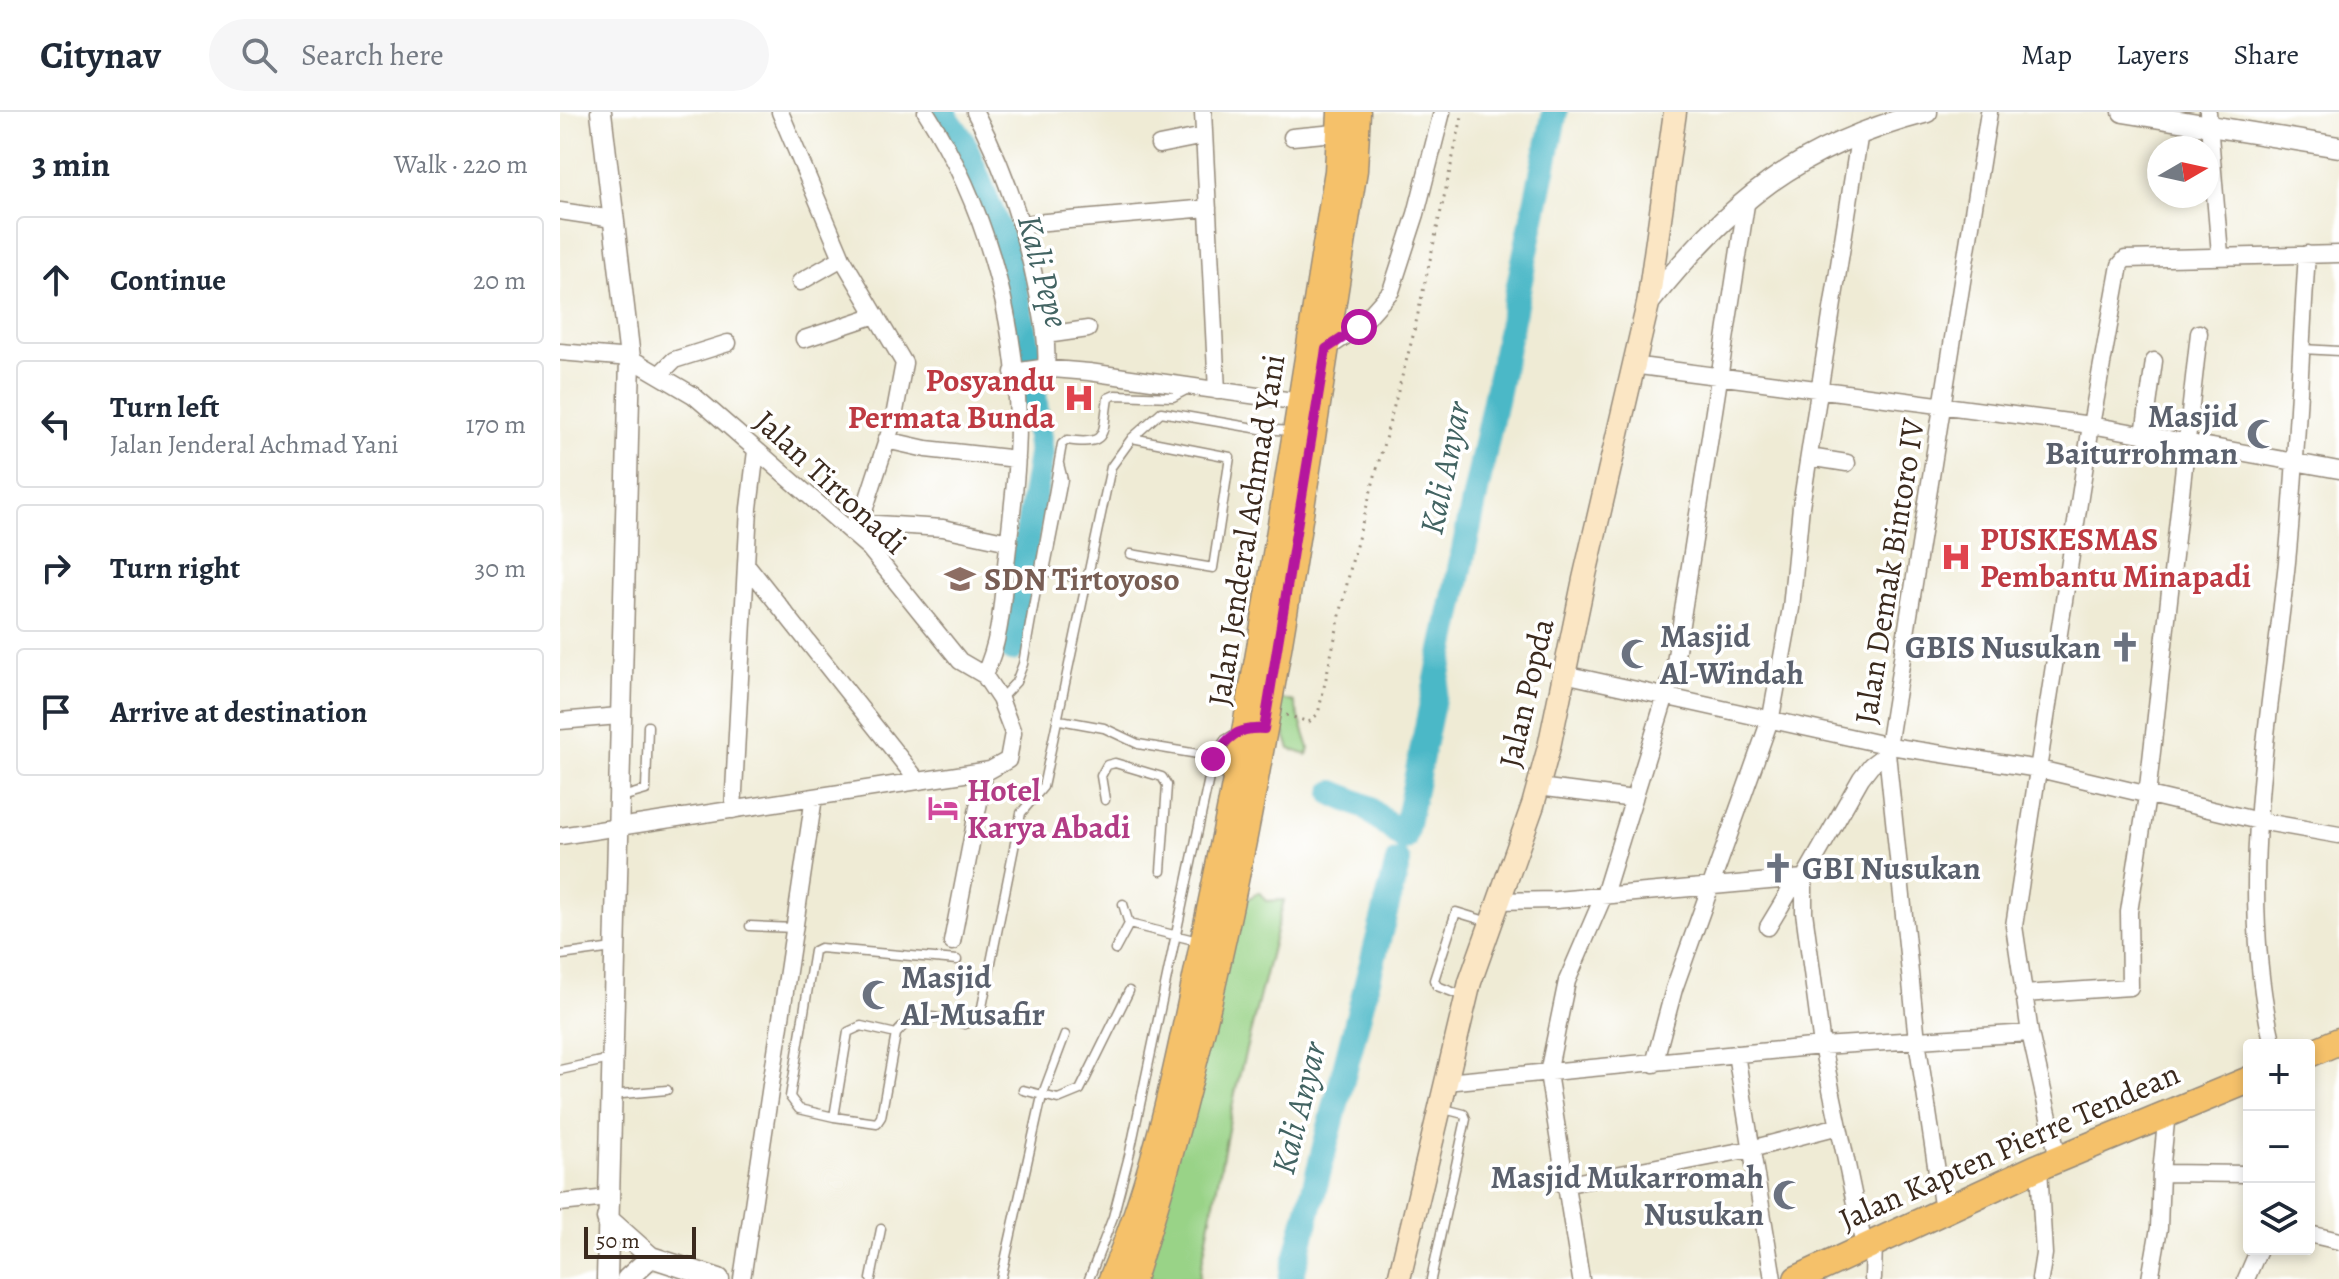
<!DOCTYPE html>
<html lang="en">
<head>
<meta charset="utf-8">
<style>
  :root { --surface:#fff; --page:#f6f6f7; --text:#1f2937; --muted:#747a83; --line:#e0e1e3 }
  body { margin:0; font-family:Alegreya,serif; background:var(--page); color:var(--text) }
  .controls { position:absolute; right:24px; bottom:24px; display:grid; overflow:hidden; border-radius:8px; box-shadow:0 4px 12px #0003 }
  .controls button { width:72px; height:72px; display:grid; place-items:center; padding:0; border:0; border-bottom:2px solid var(--line); background:var(--surface); color:var(--text); font:40px sans-serif }
  .compass { position:absolute; left:1587px; top:24px; width:72px; height:72px; border-radius:50%; background:var(--surface); box-shadow:0 4px 12px #0003; rotate:81deg }
  .scale { position:absolute; left:24px; bottom:20px; width:112px; box-sizing:border-box; padding-left:8px; border:4px solid #3b2a1e; border-top:0; font-size:22px; line-height:28px; white-space:nowrap; color:#3b2a1e; -webkit-text-stroke:6px #fff; paint-order:stroke }
  .stop { position:absolute; width:24px; height:24px; margin:-18px; border:6px solid #b5179e; border-radius:50%; background:#fff }
  .stop.end { background:#b5179e; border-color:#fff; box-shadow:0 2px 8px #0008 }
  .list { margin:0; padding:0; list-style:none }
  h2 { display:flex; justify-content:space-between; align-items:center; height:104px; margin:0; padding:0 32px; font-size:34px }
  h2 small { font-size:26px; font-weight:400; color:var(--muted) }
  .list li { display:grid; grid-template-columns:52px 1fr auto; gap:24px; align-items:center; box-sizing:border-box; height:128px; margin:0 16px 16px; padding:0 16px; border:2px solid var(--line); border-radius:8px }
  .list b { display:block; font-size:30px; white-space:nowrap }
  .list p { margin:0; font-size:26px; white-space:nowrap; color:var(--muted) }
  .list em { font-size:26px; font-style:normal; color:var(--muted) }
  .icon { flex:none; width:44px; height:44px; fill:none; stroke:currentColor; stroke-width:2; stroke-linecap:round; stroke-linejoin:round }
  .map { position:relative; flex:none; width:1779px; height:1167px; overflow:hidden }
  header { display:flex; align-items:center; gap:48px; box-sizing:border-box; height:112px; padding:0 40px; background:var(--surface); border-bottom:2px solid var(--line) }
  header strong { font-size:38px }
  nav { display:flex; gap:44px; margin-inline-start:auto; font-size:28px }
  .search { width:560px; height:72px; background:var(--page); display:flex; align-items:center; gap:20px; box-sizing:border-box; padding:0 28px; border-radius:44px; color:var(--muted); font-size:30px }
  main { display:flex }
  aside { flex:1; background:var(--surface) }
  .map>svg:first-child { display:block }
  .green { fill:#99d387; stroke:#6a7e52; stroke-width:2 }
  .lines { fill:none; stroke-linecap:round; stroke-linejoin:round }
  .river { stroke:#4cb8c7; stroke-width:26 }
  .service-casing { stroke:#958a7a; stroke-width:11 }
  .minor-casing { stroke:#958a7a; stroke-width:19 }
  .tertiary-casing { stroke:#958a7a; stroke-width:23 }
  .secondary-casing { stroke:#958a7a; stroke-width:25 }
  .primary-casing { stroke:#958a7a; stroke-width:27 }
  .trunk-casing { stroke:#958a7a; stroke-width:29 }
  .path { stroke:#958a7a; stroke-width:3; stroke-dasharray:2 6; stroke-linecap:butt }
  .service { stroke:#fff; stroke-width:8 }
  .minor { stroke:#fff; stroke-width:16 }
  .tertiary { stroke:#fff; stroke-width:20 }
  .secondary { stroke:#fbe6c4; stroke-width:22 }
  .primary { stroke:#f5c16b; stroke-width:24 }
  .trunk { stroke:#f5c16b; stroke-width:26 }
  .route { stroke:#b5179e; stroke-width:10 }
  .labels { text-anchor:middle; stroke-width:7; stroke-linejoin:round; paint-order:stroke }
  .health-label { font-size:32px; font-weight:bold; fill:#be3a42; stroke:#fff; text-anchor:end }
  .worship-label { font-size:32px; font-weight:bold; fill:#5b616d; stroke:#fff; text-anchor:end }
  .street-label { font-size:32px; fill:#3b2a1e; stroke:#fff }
  .education-label { font-size:32px; font-weight:bold; fill:#785e54; stroke:#fff; text-anchor:start }
  .hotel-label { font-size:32px; font-weight:bold; fill:#b23c85; stroke:#fff; text-anchor:start }
  .water-label { font-size:34px; font-style:italic; fill:#426362; stroke:#fff }
</style>
</head>
<body>
<header>
<strong>Citynav</strong>
<div class="search"><svg class="icon" aria-label="search" viewBox="0 0 24 24"><circle cx="10" cy="10" r="6"/><path d="M15 15l6 6"/></svg>Search here</div>
<nav><a>Map</a><a>Layers</a><a>Share</a></nav>
</header>
<main>
<aside>
<h2>3 min<small>Walk · 220 m</small></h2>
<ul class="list">
<li><svg class="icon" aria-label="ahead" viewBox="0 0 24 24"><path d="M12 20V5M6 11l6-6 6 6"/></svg><div><b>Continue</b></div><em>20 m</em></li>
<li><svg class="icon" aria-label="left" viewBox="0 0 24 24"><path d="M17 20v-9H6M10 6l-5 5 5 5"/></svg><div><b>Turn left</b><p>Jalan Jenderal Achmad Yani</p></div><em>170 m</em></li>
<li><svg class="icon" aria-label="right" viewBox="0 0 24 24"><path d="M7 20v-9h11M14 6l5 5-5 5"/></svg><div><b>Turn right</b></div><em>30 m</em></li>
<li><svg class="icon" aria-label="arrive" viewBox="0 0 24 24"><path d="M6 21V4h12l-3 4 3 4H6"/></svg><div><b>Arrive at destination</b></div></li>
</ul>
</aside>
<div class="map">
<svg width="1779" height="1167" viewBox="0 0 1779 1167">
  <rect width="100%" height="100%" fill="#fff"/>
  <filter id="ink" filterUnits="userSpaceOnUse"><feTurbulence type="fractalNoise" baseFrequency=".0125" numOctaves="2"/><feDisplacementMap in="SourceGraphic" scale="16" xChannelSelector="R" yChannelSelector="G"/><feConvolveMatrix kernelMatrix="1 2 1 2 8 2 1 2 1" color-interpolation-filters="sRGB"/></filter>
  <filter id="wash" filterUnits="userSpaceOnUse"><feTurbulence type="fractalNoise" baseFrequency=".006" numOctaves="4" result="noise"/><feDisplacementMap in="SourceGraphic" scale="32" xChannelSelector="R" yChannelSelector="G"/><feGaussianBlur stdDeviation="1.8" result="paint"/><feColorMatrix in="noise" values="0 0 0 0 0 0 0 0 0 0 0 0 0 0 0 0 0 1.4 0 .05"/><feComposite in="paint" operator="in"/></filter>
  <g filter="url(#wash)">
    <rect width="100%" height="100%" fill="#efebd5"/>
    <path class="green" d="M717 586 734 590 749 636 747 643 730 637 723 617 713 613Z
      M679 780 688 787 699 780 706 789 724 788 675 981 639 1167H584Z"/>
    <g class="lines">
      <path class="river" d="M382 0 403 30 447 139 469 238 481 343 458 481 452 537
        M774 681 806 695 844 726 995 0
        M731 1167 838 750"/>
    </g>
  </g>
  <g filter="url(#ink)">
    <g class="lines">
      <g class="service-casing">
        <path id="service" d="M1742 237 1779 239
          M499 352 503 368 485 459 530 469
          M571 442 653 456 670 345 572 326
          M440 587 456 570 463 552 502 332 507 328C549 334 542 322 548 286L555 283 613 285 628 277
          M500 608 544 616 578 632 644 643
          M62 685 86 678 88 614
          M545 688 541 664 547 653 555 651 602 665 607 673 601 759
          M569 812 638 829
          M190 814 234 816
          M555 838 569 812 563 792
          M1 843 53 836
          M903 884 877 874 874 868 896 800 929 810
          M301 914 336 922 321 1005 317 1011 274 1005 288 920Z
          M336 922C357 895 375 906 405 912L421 900 461 701 483 675 551 355 572 326 601 300 700 317 731 319
          M0 958 50 947
          M463 978 498 987 520 978 569 879
          M51 983 107 978
          M274 1005 239 997 230 985 254 839 260 836 397 848
          M311 1167 321 1117
          M441 1167 482 984 505 923
          M529 1167 553 1105 570 1040 653 647 665 628 680 619
          M871 1167 906 1007 904 1002 880 996"/>
      </g>
      <g class="minor-casing">
        <path id="minor" d="M220 0 282 146 344 251 333 310 300 411
          M366 0C424 91 456 202 458 311 458 355 452 400 447 444 442 485 442 526 424 563
          M415 0C446 59 465 117 478 182 483 207 488 231 486 256
          M643 0 657 279
          M1648 0 1660 142
          M732 25 786 20
          M599 33 644 24
          M0 99 53 107
          M463 112 648 96
          M240 170 282 146
          M486 223 528 217
          M244 227 316 203
          M766 237 799 215 831 179 856 102 882 0
          M0 240 70 246 133 283 154 301 309 436 400 549 424 563 440 587 453 621 448 648 430 658 0 724
          M1072 253 1531 313 1779 358
          M453 260 481 256 529 260 740 290
          M99 263 114 248 168 231
          M1584 323 1594 249
          M326 328 366 337 457 347
          M1249 345 1287 351
          M294 416 300 411 383 416 449 430
          M187 453 358 669
          M1004 562 1330 634 1479 657 1699 709 1779 723
          M0 609 59 604
          M978 675 1074 687
          M173 698 189 396 196 339
          M938 789 996 788 1244 766
          M1208 815 1237 767
          M392 830 425 659
          M1463 882 1570 875 1569 800 1587 684 1639 221
          M1713 933C1675 775 1710 609 1727 450 1737 348 1740 244 1747 142
          M1176 942 1213 1167
          M1094 952 1114 877 1211 605 1231 496 1241 394 1300 20
          M886 970 1262 934 1470 921
          M1607 1000 1601 1061 1689 1062
          M1498 1046 1470 921 1454 814 1531 313 1560 153 1565 147 1779 142
          M1479 1055 1484 1142 1480 1167
          M1003 1073 1191 1037 1279 1014
          M0 1091 48 1086
          M1383 1099 1357 928 1327 641 1429 0
          M1749 1122 1779 1129
          M1304 1134 1262 934 1244 800V766L1301 666 1311 653 1327 641
          M182 1167 254 685
          M1021 1167 988 961 1007 869 1044 783 1114 557 1187 86
          M1313 1167 1314 1129
          M1590 1167 1599 1116 1601 1061
          M1686 1167 1699 1137"/>
      </g>
      <g class="tertiary-casing">
        <path id="tertiary" d="M41 0 70 246 47 1167
          M1563 0 1779 35
          M1088 192C1171 89 1237 34 1367 0
          M47 1106 91 1145 159 1167
          M67 1167 91 1145"/>
      </g>
      <g class="secondary-casing">
        <path id="secondary" d="M839 1167 910 870 973 693 989 635 1024 467 1088 192 1115 0"/>
      </g>
      <g class="primary-casing">
        <path id="primary" d="M551 1167C601 1050 624 918 650 793 701 550 737 304 777 59L780 0
          M573 1167C690 808 734 430 795 58L798 0"/>
      </g>
      <g class="trunk-casing">
        <path id="trunk" d="M1749 942 1779 929
          M1237 1167 1476 1056 1689 968"/>
      </g>
      <path class="path" d="M726 603 749 610 758 602 793 445 853 224 903 0"/>
      <use href="#service" class="service"/>
      <use href="#minor" class="minor"/>
      <use href="#tertiary" class="tertiary"/>
      <use href="#secondary" class="secondary"/>
      <use href="#primary" class="primary"/>
      <use href="#trunk" class="trunk"/>
    </g>
  </g>
  <g class="lines" filter="url(#ink)">
    <path class="route" d="M653 647C667 625 678 615 704 617L766 237 799 215"/>
  </g>
  <defs>
    <g id="hospital-bare" transform="scale(2.4)"><path d="M-5-5h3v3.5h4V-5h3V5h-3V1.5h-4V5h-3Z" fill="#e0444e" stroke="#fff" stroke-width="2.5" paint-order="stroke"/></g>
    <g id="mosque-bare" transform="scale(2.4)"><path d="M3.5-4.9A6 6 0 1 0 3.5 4.9A5 5 0 1 1 3.5-4.9Z" fill="#6b7280" stroke="#fff" stroke-width="2.5" paint-order="stroke"/></g>
    <g id="school-bare" transform="scale(2.4)"><path d="M0-5L7-2L0 1L-7-2ZM-4 1L0 2.5L4 1V4Q0 6-4 4Z" fill="#8d6e63" stroke="#fff" stroke-width="2.5" paint-order="stroke"/></g>
    <g id="church-bare" transform="scale(2.4)"><path d="M-1.2-6h2.4v3.5h3.3v2.4h-3.3V6h-2.4V-.1h-3.3v-2.4h3.3Z" fill="#6b7280" stroke="#fff" stroke-width="2.5" paint-order="stroke"/></g>
    <g id="hotel-bare" transform="scale(2.4)"><path d="M-6-4.5h1.5V1H6V5H4.5V3h-9V5H-6ZM-4 0a1.8 1.8 0 1 1 3.6 0ZM.5 0V-2.5h3Q6-2.5 6 0Z" fill="#d1479c" stroke="#fff" stroke-width="2.5" paint-order="stroke"/></g>
  </defs>
  <g fill-rule="evenodd">
    <use href="#hospital-bare" x="519" y="286"/>
    <use href="#mosque-bare" x="1702" y="322"/>
    <use href="#hospital-bare" x="1396" y="445"/>
    <use href="#school-bare" x="400" y="467"/>
    <use href="#church-bare" x="1565" y="535"/>
    <use href="#mosque-bare" x="1076" y="542"/>
    <use href="#hotel-bare" x="383" y="696"/>
    <use href="#church-bare" x="1218" y="756"/>
    <use href="#mosque-bare" x="317" y="883"/>
    <use href="#mosque-bare" x="1228" y="1083"/>
  </g>
  <g class="labels">
    <g class="health-label">
      <text x="495" y="279">Posyandu<tspan x="495" dy="37">Permata Bunda</tspan></text>
      <text x="1420" y="438" text-anchor="start">PUSKESMAS<tspan x="1420" dy="37">Pembantu Minapadi</tspan></text>
    </g>
    <g class="worship-label">
      <text x="1678" y="315">Masjid<tspan x="1678" dy="37">Baiturrohman</tspan></text>
      <text x="1100" y="535" text-anchor="start">Masjid<tspan x="1100" dy="37">Al-Windah</tspan></text>
      <text x="1541" y="546">GBIS Nusukan</text>
      <text x="1242" y="767" text-anchor="start">GBI Nusukan</text>
      <text x="341" y="876" text-anchor="start">Masjid<tspan x="341" dy="37">Al-Musafir</tspan></text>
      <text x="1204" y="1076">Masjid Mukarromah<tspan x="1204" dy="37">Nusukan</tspan></text>
    </g>
    <g class="street-label">
      <text transform="translate(271 370) rotate(43)" y="11">Jalan Tirtonadi</text>
      <text transform="translate(686 418) rotate(-81)" y="11">Jalan Jenderal Achmad Yani</text>
      <text transform="translate(1329 459) rotate(-81)" y="11">Jalan Demak Bintoro IV</text>
      <text transform="translate(966 581) rotate(-77)" y="11">Jalan Popda</text>
      <text transform="translate(1449 1034) rotate(-24)" y="11">Jalan Kapten Pierre Tendean</text>
    </g>
    <g class="education-label">
      <text x="424" y="478">SDN Tirtoyoso</text>
    </g>
    <g class="hotel-label">
      <text x="407" y="689">Hotel<tspan x="407" dy="37">Karya Abadi</tspan></text>
    </g>
    <g class="water-label">
      <text transform="translate(484 159) rotate(75)" y="12">Kali Pepe</text>
      <text transform="translate(884 356) rotate(-78)" y="12">Kali Anyar</text>
      <text transform="translate(738 996) rotate(-76)" y="12">Kali Anyar</text>
    </g>
  </g>
</svg>
<div class="controls">
<button>+</button>
<button>−</button>
<button><svg class="icon" aria-label="layers" viewBox="0 0 24 24"><path d="M12 4l9 5-9 5-9-5zM3 14l9 5 9-5"/></svg></button>
</div>
<svg class="compass" viewBox="-18 -18 36 36"><path d="M0-13l5 13h-10z" fill="#e53935"/><path d="M0 13l5-13h-10z" fill="#747a83"/></svg>
<div class="scale">50 m</div>
<div class="stop" style="left:799px;top:215px"></div>
<div class="stop end" style="left:653px;top:647px"></div>
</div>
</main>
</body>
</html>
